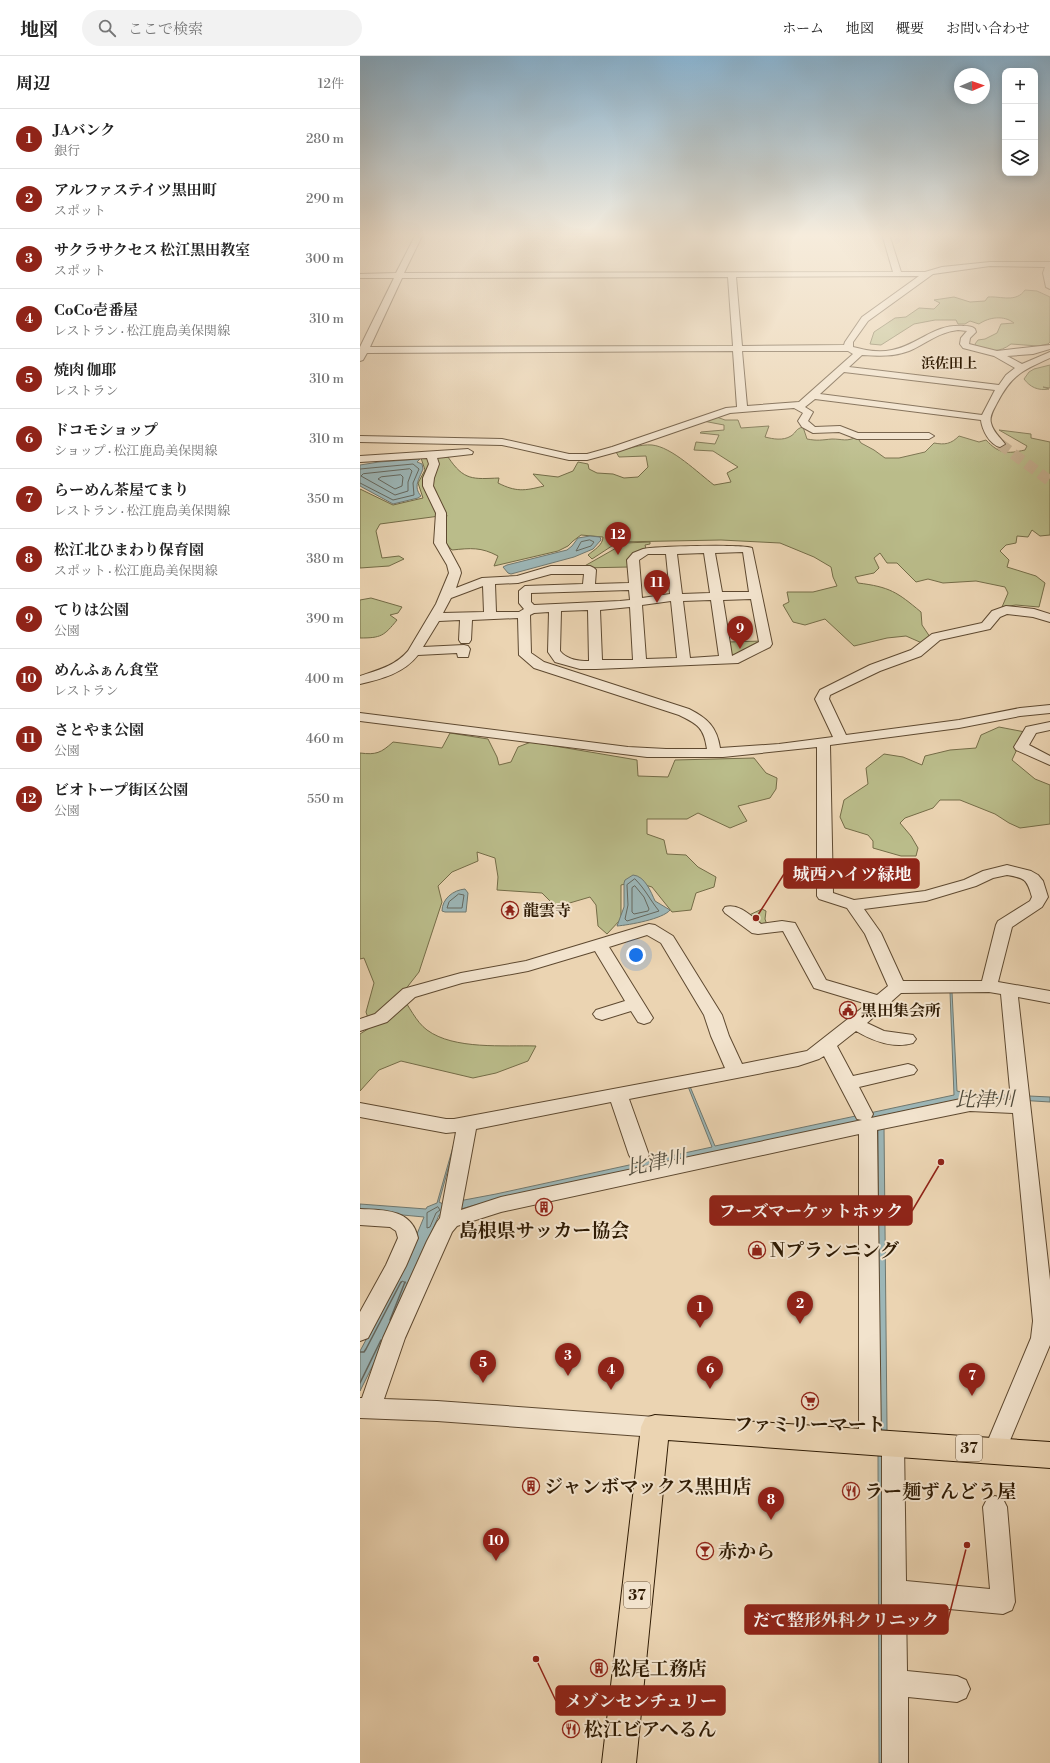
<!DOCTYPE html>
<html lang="ja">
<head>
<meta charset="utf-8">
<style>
  :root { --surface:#fff; --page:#f2f2f2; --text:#222; --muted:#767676; --line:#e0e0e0; --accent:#8f2418 }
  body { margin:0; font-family:"Libre Bodoni","Noto Serif JP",serif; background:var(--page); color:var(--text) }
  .controls { position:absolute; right:12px; top:12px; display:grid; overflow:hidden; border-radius:8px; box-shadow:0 2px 10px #0003 }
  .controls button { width:36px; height:36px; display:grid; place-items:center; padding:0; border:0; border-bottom:1px solid var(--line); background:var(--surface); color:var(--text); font:20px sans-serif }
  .compass { position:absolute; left:594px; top:12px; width:36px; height:36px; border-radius:50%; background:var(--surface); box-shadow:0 2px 10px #0003; rotate:88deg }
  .you { position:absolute; left:276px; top:899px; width:14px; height:14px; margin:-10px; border:3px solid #fff; border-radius:50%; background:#1a73e8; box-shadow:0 0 0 6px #1a73e833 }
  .badge { display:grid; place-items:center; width:26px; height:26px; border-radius:50%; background:var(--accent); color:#fff; font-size:13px; font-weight:700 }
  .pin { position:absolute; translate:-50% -33px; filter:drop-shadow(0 1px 2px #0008) }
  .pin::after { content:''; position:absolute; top:21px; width:14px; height:12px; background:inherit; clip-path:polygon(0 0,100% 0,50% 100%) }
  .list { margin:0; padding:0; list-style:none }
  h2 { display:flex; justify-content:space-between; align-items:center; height:52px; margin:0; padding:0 16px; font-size:17px }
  h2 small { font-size:13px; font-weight:400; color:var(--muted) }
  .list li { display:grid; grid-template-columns:26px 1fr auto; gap:12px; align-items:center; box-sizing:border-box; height:60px; padding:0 16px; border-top:1px solid var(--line) }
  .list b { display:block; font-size:15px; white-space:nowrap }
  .list p { margin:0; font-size:13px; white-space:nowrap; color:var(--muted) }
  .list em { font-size:13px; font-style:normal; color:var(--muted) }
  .icon { flex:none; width:22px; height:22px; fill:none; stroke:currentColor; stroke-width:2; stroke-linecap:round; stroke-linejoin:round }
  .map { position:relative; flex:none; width:690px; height:1707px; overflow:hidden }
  header { display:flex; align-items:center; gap:24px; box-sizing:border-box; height:56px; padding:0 20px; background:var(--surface); border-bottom:1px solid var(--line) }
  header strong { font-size:19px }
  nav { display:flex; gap:22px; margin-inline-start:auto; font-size:14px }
  .search { width:280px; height:36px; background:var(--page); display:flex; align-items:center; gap:10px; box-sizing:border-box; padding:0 14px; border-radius:22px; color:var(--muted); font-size:15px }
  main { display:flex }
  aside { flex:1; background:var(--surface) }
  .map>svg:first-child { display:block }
  .green { fill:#babc8a; stroke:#746c47 }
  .water { fill:#9cb6b7; stroke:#70786f }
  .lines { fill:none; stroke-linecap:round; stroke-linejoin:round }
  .shore-far1 { stroke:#66685e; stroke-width:1 }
  .shore { stroke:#66685e; stroke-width:1.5 }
  .minor-tunnel { stroke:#c5af8f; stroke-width:11; stroke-dasharray:11 5.5; stroke-linecap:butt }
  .minor-casing { stroke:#5e4930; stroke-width:2 }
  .major-casing { stroke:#2f1b04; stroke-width:2 }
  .minor { fill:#f2e3cd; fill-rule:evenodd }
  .major { fill:#ebd4b2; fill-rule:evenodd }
  .labels { text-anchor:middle; stroke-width:4; stroke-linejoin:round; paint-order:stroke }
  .far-neighbourhood-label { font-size:14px; font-weight:bold; fill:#2f1b04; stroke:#f2e3cd }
  .shield { fill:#f2e3cd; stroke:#6a5740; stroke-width:1 }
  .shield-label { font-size:15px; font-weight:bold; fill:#2f1b04 }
  .poi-label { font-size:16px; font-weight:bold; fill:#2f1b04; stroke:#f2e3cd; text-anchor:start }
  .near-poi-label { font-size:19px; font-weight:bold; fill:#2f1b04; stroke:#f2e3cd; text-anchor:start }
  .near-water-label { font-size:20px; font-style:italic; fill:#504a3a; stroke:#f2e3cd }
  .leader { fill:none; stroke:#8f2418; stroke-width:1.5 }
  .callout-dot { fill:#8f2418; stroke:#f2e3cd; stroke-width:1.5 }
  .callout { fill:#8f2418; stroke:#8f2418; stroke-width:1.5 }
  .callout-label { font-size:17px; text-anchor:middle; font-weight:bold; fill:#fff }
</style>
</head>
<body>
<header>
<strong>地図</strong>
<div class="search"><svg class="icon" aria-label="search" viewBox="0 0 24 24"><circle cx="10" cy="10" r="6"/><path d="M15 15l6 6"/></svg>ここで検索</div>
<nav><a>ホーム</a><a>地図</a><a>概要</a><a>お問い合わせ</a></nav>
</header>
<main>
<aside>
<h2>周辺<small>12件</small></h2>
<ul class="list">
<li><span class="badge">1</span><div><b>JAバンク</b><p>銀行</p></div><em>280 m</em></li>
<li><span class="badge">2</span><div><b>アルファステイツ黒田町</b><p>スポット</p></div><em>290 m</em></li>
<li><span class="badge">3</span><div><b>サクラサクセス 松江黒田教室</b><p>スポット</p></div><em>300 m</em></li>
<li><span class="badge">4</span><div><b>CoCo壱番屋</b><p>レストラン · 松江鹿島美保関線</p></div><em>310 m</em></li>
<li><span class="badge">5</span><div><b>焼肉 伽耶</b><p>レストラン</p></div><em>310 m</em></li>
<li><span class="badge">6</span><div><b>ドコモショップ</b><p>ショップ · 松江鹿島美保関線</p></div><em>310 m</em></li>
<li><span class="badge">7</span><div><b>らーめん茶屋てまり</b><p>レストラン · 松江鹿島美保関線</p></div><em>350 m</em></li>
<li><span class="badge">8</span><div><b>松江北ひまわり保育園</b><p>スポット · 松江鹿島美保関線</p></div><em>380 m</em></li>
<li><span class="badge">9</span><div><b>てりは公園</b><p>公園</p></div><em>390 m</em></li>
<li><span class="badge">10</span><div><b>めんふぁん食堂</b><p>レストラン</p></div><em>400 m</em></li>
<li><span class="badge">11</span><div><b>さとやま公園</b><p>公園</p></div><em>460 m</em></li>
<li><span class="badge">12</span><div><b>ビオトープ街区公園</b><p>公園</p></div><em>550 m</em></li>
</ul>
</aside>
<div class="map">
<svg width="690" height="1707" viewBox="0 0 690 1707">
  <rect width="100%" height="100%" fill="#ebd4b2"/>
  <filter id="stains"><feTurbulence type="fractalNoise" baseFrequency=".005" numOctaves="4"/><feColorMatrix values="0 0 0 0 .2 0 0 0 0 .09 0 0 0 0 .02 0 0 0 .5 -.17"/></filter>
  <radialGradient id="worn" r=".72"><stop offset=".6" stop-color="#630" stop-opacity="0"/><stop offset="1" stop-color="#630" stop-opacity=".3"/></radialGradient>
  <path class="green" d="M665 234 677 235 690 241V286L688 288 678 290 651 288C639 297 631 295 617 292L615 288 618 284 625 283 637 277 641 268 654 267C644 259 629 261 619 268L610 265 605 268H598L596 264H575L554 268 521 289 510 288 514 276 535 262 546 261 559 252 574 253 580 247 574 244 594 241 610 246 625 245 628 241C641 240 656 247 665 234Z
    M690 309V332L683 331 689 333C678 335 670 331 664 323L669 316 674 313Z
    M354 360 365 364H378L381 372 409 370 405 381C413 383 423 385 431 380 437 376 435 373 443 371L447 383C458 385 461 384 472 383 483 383 486 386 497 381L501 387 514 394 525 402H539L565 396 574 387C585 389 591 388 599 380L619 386 626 384C639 398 647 398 665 394L667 390 639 374 671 378V382L690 386V479L680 480 672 474 668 481 657 480 656 487 646 489 640 495 649 504 647 511 676 520 685 527 679 551 656 549 642 551 648 537 645 531 616 525 583 527 568 523 556 526 537 507H527L520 497 514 502 519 512 514 517 495 521 498 527C530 531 537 536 561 556L562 569 570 581 562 587 546 580 527 582 494 590 465 563 445 569 433 566 423 549 429 546 427 536H453L477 530 473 521 471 511 454 501 420 487 361 484 258 486 232 503 228 499C234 494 243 489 243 481L221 479 213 485 208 490 198 495 134 510 138 500C121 491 111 492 92 494L81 482 87 459 20 468 16 475 22 502 39 500 44 503 29 510 0 512V433L33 449 63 442 58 427 65 414 61 402 88 401C104 425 113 423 139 422L138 427C156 436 164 435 184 430L173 418 198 421 213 415 218 406 228 408 229 413 237 417 253 418 264 422 278 421 288 411 286 400 259 401 256 396C267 393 280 388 292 389 312 391 338 417 354 429L371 426 367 417 378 411 353 395 334 394 336 386 355 388 359 379 340 377 341 376 364 374V369L343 365Z
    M290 486V488L285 489 286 493 269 511 221 512 265 487Z
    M11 542 42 551 38 557 30 559 37 564C24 580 21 582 0 582V544Z
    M402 585 376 601 370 599 368 586Z
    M639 671 665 676 652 704 675 723 690 729V768L660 772 649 767 635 758 600 744H580L573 752 545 762 540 767 551 780 558 792 556 800H541L513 792V785L508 779 485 772 480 761 484 744 508 728 506 712 524 698 543 701 562 709 565 700 590 694 616 692 621 679Z
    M90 677 128 683 137 701 139 709 151 706 158 691 171 686 277 704 278 720 308 721 315 704 394 702 406 717 417 722 416 733 410 742 378 750 387 765 370 772 338 757 327 763H287V778L304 784 307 798 326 799 338 811 356 821 354 831 336 837 331 854 312 856 292 831 274 826 261 829V863L247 878 238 870 236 849 230 841 196 851 182 837 137 834 138 821 135 802 117 796 118 805 92 816 78 830 82 846 59 916 41 939C49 950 56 966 67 974 94 994 144 989 176 990L168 1005 136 1017 113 1022 41 1005 19 1014 0 1035V978L11 971 6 956 14 927 4 902 0 903V697C16 699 21 697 33 686L82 692Z
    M402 853 406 855 405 863 407 869 402 870 385 861Z"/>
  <path class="water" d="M60 403 57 406 62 408 63 413C59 423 53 431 61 440L58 442 33 448 0 430V409L19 406Z
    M230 480 240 481 241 484 233 493 214 501 151 518 148 517 143 511 147 509 207 494 212 490 218 482Z
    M273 819C285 820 291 836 295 845L310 854C303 863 269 869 257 870L264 851V827L265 824Z
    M105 833 108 837 106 856H85L82 855C82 843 93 834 105 833Z
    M590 936H592L597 1035 605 1037 690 1041V1046L610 1041 520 1060 524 1070 527 1371V1707H519L518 1401 520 1371 518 1071 297 1109 119 1148 79 1159 20 1295 0 1335V1295L38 1224 64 1161 0 1155V1148L66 1153 67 1151 77 1147 95 1084H96L79 1146 83 1148 136 1138 352 1091 327 1028H329L355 1090 594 1039Z"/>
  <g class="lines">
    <path class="shore-far1" d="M0 413 53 408 59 413 53 427 54 439 33 444 0 427
      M50 413 52 415 48 426V435L35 439 1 420 3 418Z
      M41 419 43 421 42 430 35 433 18 423 21 421Z
      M230 484 234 486 231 490 216 495 221 486Z
      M275 823C286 834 290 844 299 855L267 865 265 863 268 849 267 829Z
      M275 830 284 841 289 853 288 855 274 858 272 856V832Z
      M99 838 104 839 102 852H87L89 846Z
      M78 1151 80 1154 76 1157 70 1171 67 1172V1157Z
      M41 1227 42 1225 46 1227"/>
    <path class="shore" d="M30 1264 45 1226
      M0 1296H4L6 1293 41 1226
      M0 1327 21 1284"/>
    <path class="minor-tunnel" d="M640 388 690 425"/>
    <g class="minor-casing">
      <path id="minor" d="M56 178H63L44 217 533 216 522 178H529L541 216H565L582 211 630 206H690V233L686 231 683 217 685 211 630 210 573 218 508 265 493 286V291C505 294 518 297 532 294 559 289 574 267 604 270 608 270 612 270 615 273L616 276 610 282 609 288 637 295 690 289V293L673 298 647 300 662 308 690 296V302C661 315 652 319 637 347 634 353 629 360 631 367 633 376 640 381 645 388L640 391C630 389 622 374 621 364L455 343 445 351 453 356 448 365 455 371 480 370 498 377H569L574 380 569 383H497L479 376 453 377 442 371 438 365 443 357 434 352 370 357 260 395 227 404H209L142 389 0 386V380L142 383 209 398H227L252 391 366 352 377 351 373 295 7 297 3 304 0 305V291L34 222H0V218L36 217ZM559 220 502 261 485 286 484 289 382 290 376 221ZM368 221 373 290 10 291 42 222ZM598 274 607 275 601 282 600 288 603 292 634 300 655 312 646 319 639 329 489 311 502 299C518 300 533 301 549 295 566 288 578 276 598 274ZM382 295H488L493 298 439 346 387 350ZM484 316 635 334 622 359 460 338Z
        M108 393 113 396 112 398 77 402 79 408 74 422 73 430 86 457V487L100 513 101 517 96 532 122 522 157 520 191 510H230L234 512 236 514 235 528 269 527 267 504 273 497 283 493C295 490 383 488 392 492L412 588 410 591 378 607 236 613H220L195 606 188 596 189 556 174 557 170 559 171 597 184 606 329 653C347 662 357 671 360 692L419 688 473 681 455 643 460 634 510 609 551 594 572 578 622 567 632 555 646 550 674 553 690 558V566L673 561 647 558 640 561 630 573 580 584 561 600 520 615 470 639 469 643 486 679 599 664 660 652 690 649V657L660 660 599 672 470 689 473 837 494 844 565 835 604 824 623 815 647 809 671 815 678 819 683 825 688 841 682 851 652 871 638 926 690 935V947L658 941 690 1224V1289L643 1401 635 1404 627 1401 624 1394 671 1282 673 1265 653 1057 610 1055 517 1074 521 1386 518 1393 510 1396 502 1393 499 1386V1078L141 1156 97 1170 92 1176 45 1282 24 1343 77 1345 295 1361 303 1364 306 1371 303 1378 295 1381 77 1365 0 1362V1342H2L23 1282 67 1185 77 1166 80 1162 96 1076 86 1077 0 1061V1047L86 1063H94L365 1012 351 980 344 959 301 887 287 879 249 891 293 962 290 966 284 968 278 966 271 955 242 964 236 962 233 958 236 954 265 945 235 895 168 915 102 927 55 941 27 966 0 975V963L15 958 43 933 101 917 166 905 289 868 295 869 313 880 362 959 369 980 382 1008 447 995 507 948 454 932 423 875 398 878 392 877 365 857 363 854 365 851C379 847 391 860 401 868L422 865 435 867 466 924 517 939 528 930 505 878 487 852 459 843 457 840V691L363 701H287L0 665V657L268 691 306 693H347C344 672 338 668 319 659L174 612 159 599 158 562 112 564 111 584 109 587H101L99 584 100 564 79 565 63 591 104 589 108 590 110 593 108 601H98L97 597 58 599C44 617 22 623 0 628V620C18 614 35 610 48 595L76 548 89 517 87 509 74 487 76 457 63 430V422L69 408 67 402 0 406V400ZM383 496 389 536H362L355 497ZM344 497 350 537 322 538 317 498ZM288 498H306L310 538 282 542 279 504ZM191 518H224L223 528 165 530 159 535V547L164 553 159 556H136L135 528 158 527ZM123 530 124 556 83 557 91 542ZM269 534 270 544 260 545 174 549 171 546V537ZM391 543 399 586 372 600 363 544ZM351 544 359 600 330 602 323 545ZM311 545 317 602 286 603 282 549ZM270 551 273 604H242L240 554ZM228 554 229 605C219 605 207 604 200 595L201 555ZM647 819C665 822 667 823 672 841L670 845 638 865 636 869 622 925H543L521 877 504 853 566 845 616 830 633 822ZM629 936 641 938 651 1044 610 1041 511 1062 513 1058 499 1031 554 1018 557 1014 554 1010 548 1008 493 1020 477 990 496 975C513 985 533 993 553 987L556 983 553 979 524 975 507 967 541 937ZM464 1000 497 1063 502 1064 141 1141 101 1154 116 1073 251 1046 269 1099 272 1104 279 1106 286 1104 289 1099 269 1043 438 1010 459 1003Z
        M690 666V674L676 677 669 689 690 700V709L656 694 654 691 666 671Z
        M0 1153C24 1154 52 1153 58 1182L46 1210 8 1282 0 1285V1256L26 1209 38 1182 36 1175 30 1171 0 1169Z
        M533 1377 541 1380 544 1387 546 1525 630 1533 623 1451 627 1443 635 1440 643 1443 647 1451 655 1546 652 1554 643 1558 546 1549 547 1615 597 1620 606 1624 610 1633 606 1642 597 1646 548 1641V1707H522V1387L525 1380Z"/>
    </g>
    <g class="major-casing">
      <path id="major" d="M295 1359 690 1386V1412L308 1384 276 1707H242L281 1371 285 1362Z"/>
    </g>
    <use href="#minor" class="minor"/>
    <use href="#major" class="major"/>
  </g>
  <linearGradient id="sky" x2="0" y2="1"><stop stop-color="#89b5d4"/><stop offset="0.43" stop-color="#f6ecdc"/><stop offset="1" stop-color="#f6ecdc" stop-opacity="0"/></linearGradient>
  <rect width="690" height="417" fill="url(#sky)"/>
  <defs>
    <g id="temple-ring" transform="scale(0.9)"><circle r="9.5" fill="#f2e3cd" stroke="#8f2418" stroke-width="1.5"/><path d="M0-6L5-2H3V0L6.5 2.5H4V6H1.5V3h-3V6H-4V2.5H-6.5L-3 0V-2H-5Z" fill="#8f2418"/></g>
    <g id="civic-ring" transform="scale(0.9)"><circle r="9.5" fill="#f2e3cd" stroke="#8f2418" stroke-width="1.5"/><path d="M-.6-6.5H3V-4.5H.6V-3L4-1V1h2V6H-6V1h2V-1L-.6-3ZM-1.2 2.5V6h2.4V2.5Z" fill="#8f2418"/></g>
    <g id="building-ring" transform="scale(0.9)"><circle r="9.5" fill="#f2e3cd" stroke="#8f2418" stroke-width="1.5"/><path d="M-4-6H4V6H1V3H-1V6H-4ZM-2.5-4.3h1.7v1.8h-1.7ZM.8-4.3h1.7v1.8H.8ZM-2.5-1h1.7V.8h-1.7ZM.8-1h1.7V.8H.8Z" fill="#8f2418"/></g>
    <g id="shop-ring" transform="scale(0.9)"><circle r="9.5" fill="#f2e3cd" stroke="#8f2418" stroke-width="1.5"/><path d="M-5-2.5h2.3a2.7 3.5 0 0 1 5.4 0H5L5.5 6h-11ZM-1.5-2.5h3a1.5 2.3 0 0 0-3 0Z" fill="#8f2418"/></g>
    <g id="supermarket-ring" transform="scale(0.9)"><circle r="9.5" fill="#f2e3cd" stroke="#8f2418" stroke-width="1.5"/><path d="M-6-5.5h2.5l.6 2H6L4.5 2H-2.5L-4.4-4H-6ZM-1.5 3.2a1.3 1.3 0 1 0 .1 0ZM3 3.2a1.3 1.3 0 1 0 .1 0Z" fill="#8f2418"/></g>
    <g id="restaurant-ring" transform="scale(0.9)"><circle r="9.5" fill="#f2e3cd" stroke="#8f2418" stroke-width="1.5"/><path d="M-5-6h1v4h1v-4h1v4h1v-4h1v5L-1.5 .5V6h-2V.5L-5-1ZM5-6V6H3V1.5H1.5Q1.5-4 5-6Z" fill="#8f2418"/></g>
    <g id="bar-ring" transform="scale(0.9)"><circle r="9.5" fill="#f2e3cd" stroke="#8f2418" stroke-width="1.5"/><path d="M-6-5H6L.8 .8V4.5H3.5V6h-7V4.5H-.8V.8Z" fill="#8f2418"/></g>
  </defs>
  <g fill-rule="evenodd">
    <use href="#temple-ring" x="150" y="854"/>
    <use href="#civic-ring" x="488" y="954"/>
    <use href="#building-ring" x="184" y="1151"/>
    <use href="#shop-ring" x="397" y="1194"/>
    <use href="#supermarket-ring" x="450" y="1345"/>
    <use href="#building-ring" x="171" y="1430"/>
    <use href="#restaurant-ring" x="491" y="1435"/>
    <use href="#bar-ring" x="345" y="1495"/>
    <use href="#building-ring" x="239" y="1612"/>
    <use href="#restaurant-ring" x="211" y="1673"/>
  </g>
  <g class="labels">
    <g class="far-neighbourhood-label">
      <text x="589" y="312">浜佐田上</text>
    </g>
    <g class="shield">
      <rect x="596" y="1379" width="26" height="26" rx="3"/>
      <rect x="264" y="1526" width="26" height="26" rx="3"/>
    </g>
    <g class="shield-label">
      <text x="609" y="1397">37</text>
      <text x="277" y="1544">37</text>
    </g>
    <g class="poi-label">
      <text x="163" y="860">龍雲寺</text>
      <text x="501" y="960">黒田集会所</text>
    </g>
    <g class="near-poi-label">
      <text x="184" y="1181" text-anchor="middle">島根県サッカー協会</text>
      <text x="410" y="1201">Nプランニング</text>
      <text x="450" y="1375" text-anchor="middle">ファミリーマート</text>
      <text x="184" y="1437">ジャンボマックス黒田店</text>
      <text x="504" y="1442">ラー麺ずんどう屋</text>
      <text x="358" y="1502">赤から</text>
      <text x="252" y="1619">松尾工務店</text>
      <text x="224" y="1680">松江ビアへるん</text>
    </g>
    <g class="near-water-label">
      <text transform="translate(625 1043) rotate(-1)" y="7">比津川</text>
      <text transform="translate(296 1106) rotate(-12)" y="7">比津川</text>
    </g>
  </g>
  <path class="leader" d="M396 862L424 818M581 1106L552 1155M607 1489L588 1564M176 1603L196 1645"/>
  <g class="callout-dot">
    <circle cx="396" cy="862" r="4"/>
    <circle cx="581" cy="1106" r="4"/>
    <circle cx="607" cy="1489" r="4"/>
    <circle cx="176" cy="1603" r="4"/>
  </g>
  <g class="callout">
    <rect x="424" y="803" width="135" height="29" rx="4"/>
    <rect x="350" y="1140" width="202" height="29" rx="4"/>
    <rect x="385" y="1549" width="203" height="29" rx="4"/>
    <rect x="196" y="1630" width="169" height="29" rx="4"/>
  </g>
  <g class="callout-label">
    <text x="492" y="824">城西ハイツ緑地</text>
    <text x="451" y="1161">フーズマーケットホック</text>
    <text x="486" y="1570">だて整形外科クリニック</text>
    <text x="281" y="1651">メゾンセンチュリー</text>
  </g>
  <rect width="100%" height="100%" filter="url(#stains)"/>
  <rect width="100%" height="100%" fill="url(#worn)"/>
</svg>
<div class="controls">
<button>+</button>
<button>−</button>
<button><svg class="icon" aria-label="layers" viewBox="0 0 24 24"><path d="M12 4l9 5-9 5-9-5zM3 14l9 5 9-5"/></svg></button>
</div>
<svg class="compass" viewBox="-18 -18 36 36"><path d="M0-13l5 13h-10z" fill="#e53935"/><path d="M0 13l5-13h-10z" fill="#767676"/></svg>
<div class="you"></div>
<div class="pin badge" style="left:340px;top:1272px">1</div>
<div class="pin badge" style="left:440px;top:1268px">2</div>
<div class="pin badge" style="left:208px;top:1320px">3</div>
<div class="pin badge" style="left:251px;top:1334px">4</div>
<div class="pin badge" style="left:123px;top:1327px">5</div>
<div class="pin badge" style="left:350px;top:1333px">6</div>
<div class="pin badge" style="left:612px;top:1340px">7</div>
<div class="pin badge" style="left:411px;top:1464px">8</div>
<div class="pin badge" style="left:380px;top:593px">9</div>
<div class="pin badge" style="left:136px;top:1505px">10</div>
<div class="pin badge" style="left:297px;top:547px">11</div>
<div class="pin badge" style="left:258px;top:499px">12</div>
</div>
</main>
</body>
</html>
